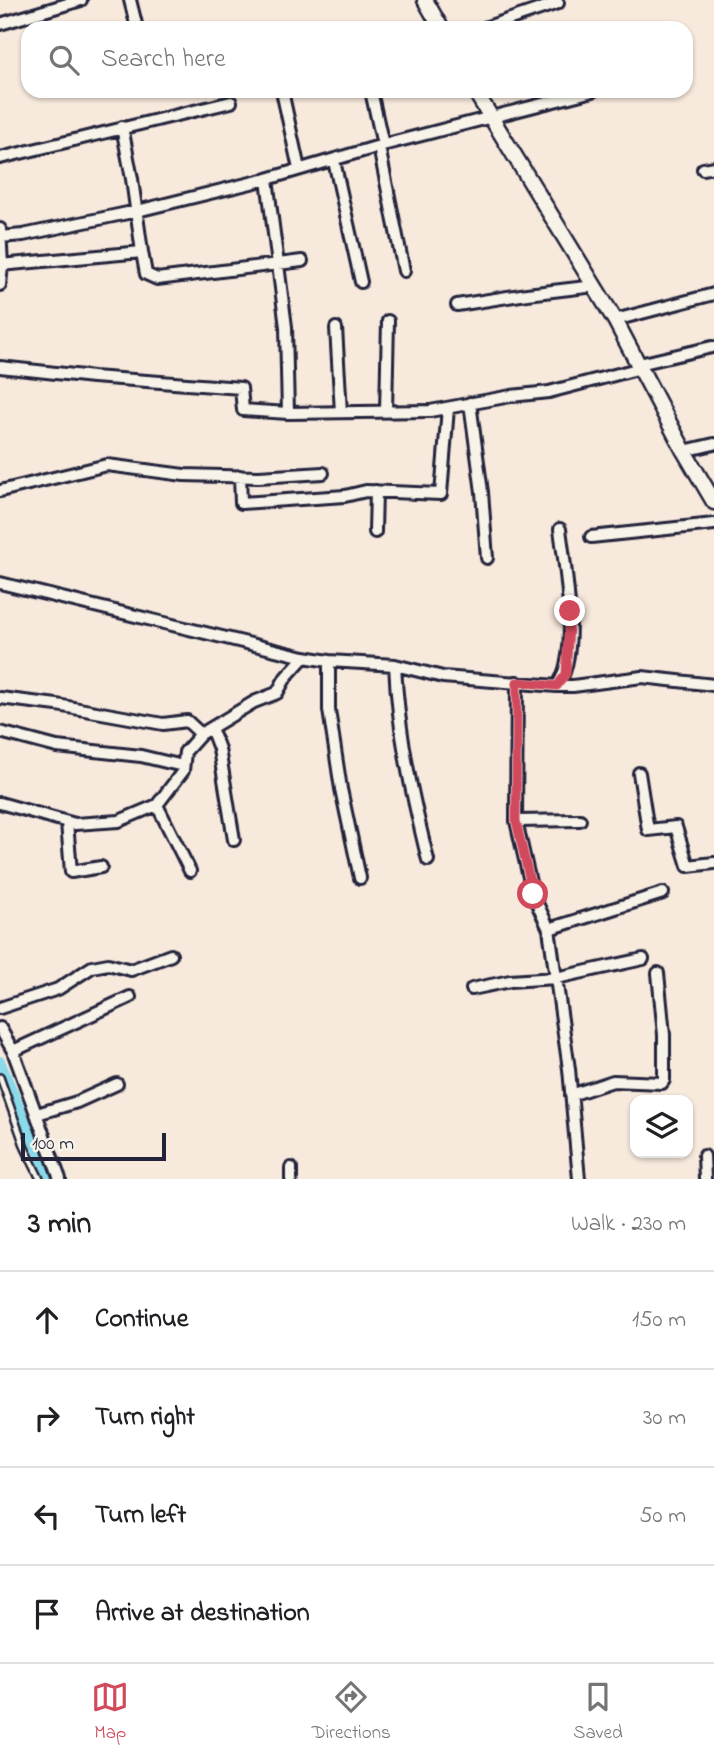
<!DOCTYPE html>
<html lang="en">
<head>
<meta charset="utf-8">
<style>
  :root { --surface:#fff; --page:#f2f2f2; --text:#202124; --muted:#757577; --line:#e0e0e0; --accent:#d1495b }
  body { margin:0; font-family:"Indie Flower",sans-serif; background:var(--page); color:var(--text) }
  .controls { position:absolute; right:21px; bottom:21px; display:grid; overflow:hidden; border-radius:14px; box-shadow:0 2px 5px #0004 }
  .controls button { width:63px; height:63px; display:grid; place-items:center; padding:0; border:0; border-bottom:2px solid var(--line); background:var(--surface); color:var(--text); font:35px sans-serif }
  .scale { position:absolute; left:21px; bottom:18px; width:145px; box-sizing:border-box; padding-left:7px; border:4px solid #22223b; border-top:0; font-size:19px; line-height:24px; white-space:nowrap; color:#22223b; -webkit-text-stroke:5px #f7f3e8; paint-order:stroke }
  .stop { position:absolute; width:21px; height:21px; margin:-16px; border:5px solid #d1495b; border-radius:50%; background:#fff }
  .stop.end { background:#d1495b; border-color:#fff; box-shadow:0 2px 7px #0008 }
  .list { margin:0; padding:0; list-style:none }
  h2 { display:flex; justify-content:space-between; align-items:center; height:91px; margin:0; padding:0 28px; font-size:30px }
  h2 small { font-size:23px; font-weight:400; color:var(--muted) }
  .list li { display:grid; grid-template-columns:46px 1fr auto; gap:21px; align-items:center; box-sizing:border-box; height:98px; padding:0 28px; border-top:2px solid var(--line) }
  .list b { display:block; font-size:26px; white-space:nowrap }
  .list em { font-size:23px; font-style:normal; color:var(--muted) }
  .icon { flex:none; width:38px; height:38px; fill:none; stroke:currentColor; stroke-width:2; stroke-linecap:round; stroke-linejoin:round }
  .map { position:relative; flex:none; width:714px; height:1179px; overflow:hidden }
  .search { position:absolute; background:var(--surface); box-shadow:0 2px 5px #0004; left:21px; right:21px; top:21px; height:77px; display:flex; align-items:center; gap:18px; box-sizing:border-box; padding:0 24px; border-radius:21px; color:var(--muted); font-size:26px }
  .sheet { height:483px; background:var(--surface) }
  nav { display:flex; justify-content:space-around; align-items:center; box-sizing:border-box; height:98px; border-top:2px solid var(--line); background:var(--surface); font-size:19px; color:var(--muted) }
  nav a { display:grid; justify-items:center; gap:4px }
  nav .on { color:var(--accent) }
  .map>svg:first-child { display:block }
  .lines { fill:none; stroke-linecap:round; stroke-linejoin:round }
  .canal { stroke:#8bdae9; stroke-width:10 }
  .service-casing { stroke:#22223b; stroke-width:10 }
  .minor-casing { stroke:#22223b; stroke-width:16 }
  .tertiary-casing { stroke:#22223b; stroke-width:19 }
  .service { stroke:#f7f3e8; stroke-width:5 }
  .minor { stroke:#f7f3e8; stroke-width:10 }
  .tertiary { stroke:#f7f3e8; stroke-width:14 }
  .route { stroke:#d1495b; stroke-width:9 }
</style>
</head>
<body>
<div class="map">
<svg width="714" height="1179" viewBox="0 0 714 1179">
  <rect width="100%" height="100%" fill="#f7e9dc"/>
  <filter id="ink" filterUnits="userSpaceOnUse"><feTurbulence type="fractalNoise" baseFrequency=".0143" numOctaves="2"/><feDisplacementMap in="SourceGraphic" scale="14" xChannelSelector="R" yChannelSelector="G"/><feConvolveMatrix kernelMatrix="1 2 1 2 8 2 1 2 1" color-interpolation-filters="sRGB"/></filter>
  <g filter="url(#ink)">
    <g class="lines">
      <path class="canal" d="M0 1061 49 1179"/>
      <g class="service-casing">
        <path id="service" d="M0 1077 25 1148 40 1179"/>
      </g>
      <g class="minor-casing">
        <path id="minor" d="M130 0 137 28
          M0 24 81 0
          M484 28 558 3
          M282 91 299 169
          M371 91 383 145
          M122 127 132 179 142 252
          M379 147 404 271
          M0 158 231 102
          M334 161 361 282
          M703 169 714 167
          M267 179 286 327 288 413
          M0 229 2 265 0 285
          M0 237 23 235 137 211 267 179 383 145 593 91
          M0 265 142 252 146 274 157 279 302 261
          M457 305 527 294 595 286
          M615 320 714 294
          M336 328 341 412
          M639 364 712 347
          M0 367 93 377 241 388 243 410 288 413 430 411 511 396 549 392 641 368
          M470 403 482 492 487 558
          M386 411 388 321
          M684 451 714 444
          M240 476 241 503 345 496 366 491 441 494 448 408
          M0 491 107 465 184 475 259 477 323 473
          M375 532 376 491
          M591 537 714 524
          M0 583 304 657 329 661 395 665 443 677 557 686H573L642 677 714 685
          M329 661V710L341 789 360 878
          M395 665C398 732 412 795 428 860
          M517 682 516 821 533 895 549 929 569 1069 579 1179
          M557 686C581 654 565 568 560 529
          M0 698 57 705 163 724 187 721 201 734
          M211 728 219 749 234 840
          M0 732 57 747 141 756 183 766
          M639 773 648 830 676 827 688 866 714 863
          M0 803 75 824 119 821 157 805 183 771 185 752 201 734 254 702 277 693 286 677 304 657
          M157 805 190 871
          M516 821 580 820
          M67 822 71 872 101 867
          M549 929 663 893
          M472 989 510 981 556 978 643 959
          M0 1008 58 989 92 967 108 964 131 970 171 955
          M0 1028 13 1051 60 1179
          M13 1051 130 997
          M571 1095 613 1081 662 1083 664 1080V1035L658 973
          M37 1114 77 1102 117 1084
          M704 1156 705 1179
          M291 1179V1168"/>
      </g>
      <g class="tertiary-casing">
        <path id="tertiary" d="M425 0 441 28
          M475 91 615 320 684 451 714 502"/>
      </g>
      <use href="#service" class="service"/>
      <use href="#minor" class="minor"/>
      <use href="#tertiary" class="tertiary"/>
    </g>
  </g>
  <g class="lines" filter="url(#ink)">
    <path class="route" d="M533 894 516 821 517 682 557 686 566 674 570 611"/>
  </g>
</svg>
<div class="controls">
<button><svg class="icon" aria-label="layers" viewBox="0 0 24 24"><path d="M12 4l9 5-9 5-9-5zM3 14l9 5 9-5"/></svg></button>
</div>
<div class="scale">100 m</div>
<div class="stop" style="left:533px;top:894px"></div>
<div class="stop end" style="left:570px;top:611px"></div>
<div class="search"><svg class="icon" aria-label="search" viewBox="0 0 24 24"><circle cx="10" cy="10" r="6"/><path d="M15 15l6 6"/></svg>Search here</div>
</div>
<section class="sheet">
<h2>3 min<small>Walk · 230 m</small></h2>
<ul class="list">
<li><svg class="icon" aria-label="ahead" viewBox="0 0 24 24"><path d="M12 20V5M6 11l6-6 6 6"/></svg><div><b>Continue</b></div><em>150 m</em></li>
<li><svg class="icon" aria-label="right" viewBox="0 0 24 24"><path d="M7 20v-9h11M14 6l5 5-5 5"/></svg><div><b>Turn right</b></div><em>30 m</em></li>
<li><svg class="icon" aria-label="left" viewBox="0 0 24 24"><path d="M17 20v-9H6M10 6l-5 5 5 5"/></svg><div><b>Turn left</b></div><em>50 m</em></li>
<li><svg class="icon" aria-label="arrive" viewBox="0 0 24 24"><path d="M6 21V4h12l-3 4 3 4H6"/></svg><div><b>Arrive at destination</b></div></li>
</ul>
</section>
<nav>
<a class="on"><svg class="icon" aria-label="map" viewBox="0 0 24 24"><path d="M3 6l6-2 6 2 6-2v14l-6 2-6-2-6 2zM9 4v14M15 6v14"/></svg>Map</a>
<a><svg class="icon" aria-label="directions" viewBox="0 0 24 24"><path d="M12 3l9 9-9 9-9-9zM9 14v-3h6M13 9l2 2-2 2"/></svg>Directions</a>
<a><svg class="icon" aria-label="saved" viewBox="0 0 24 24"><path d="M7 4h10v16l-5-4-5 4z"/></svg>Saved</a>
</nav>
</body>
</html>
